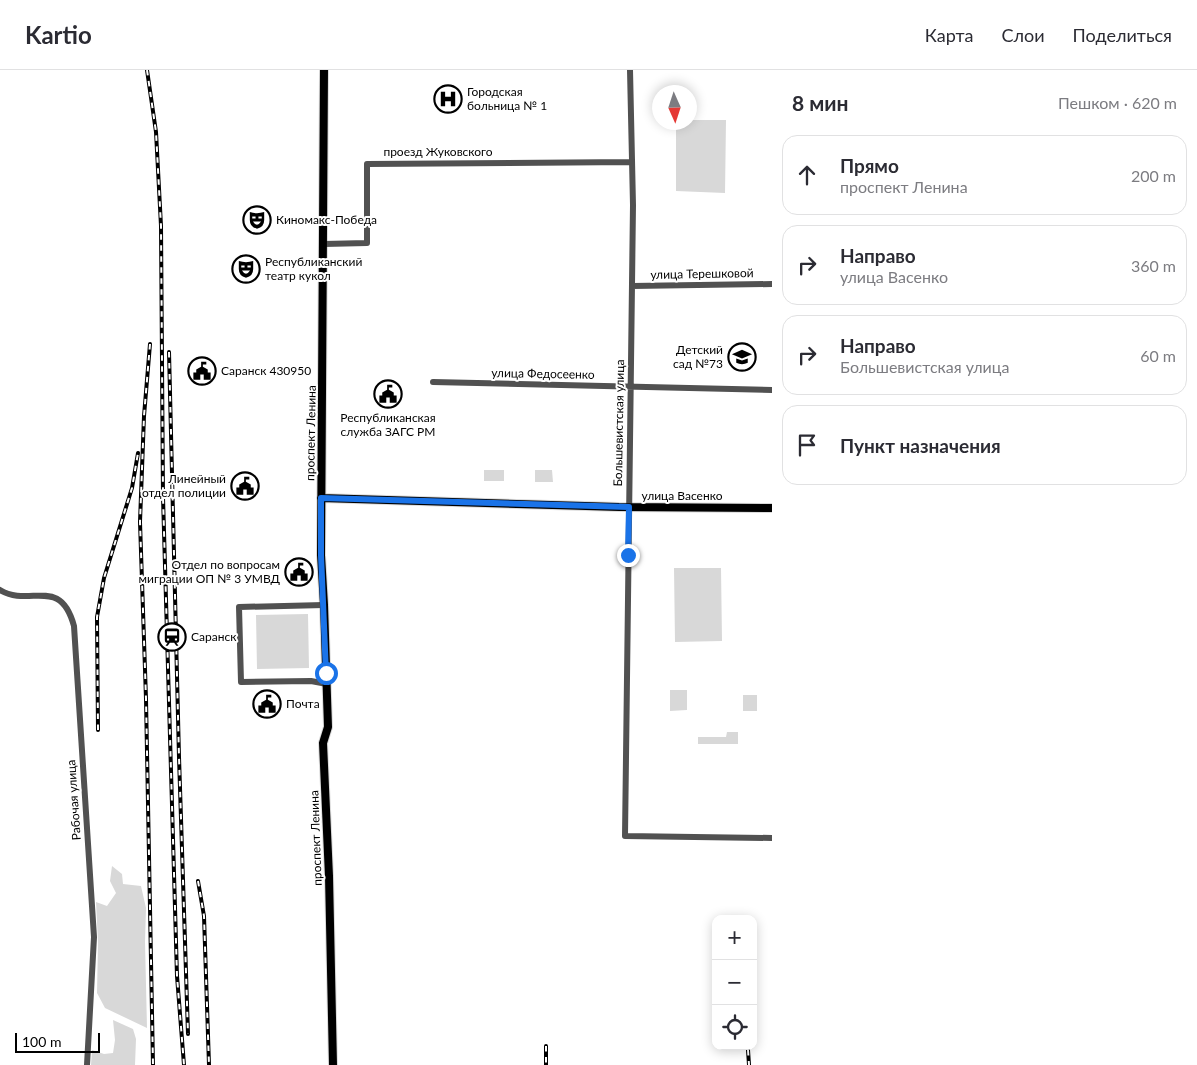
<!DOCTYPE html>
<html lang="ru">
<head>
<meta charset="utf-8">
<style>
  :root { --surface:#fff; --page:#f7f7f7; --text:#2b2b33; --muted:#7c7c81; --line:#e1e1e2 }
  body { margin:0; font-family:Lato,sans-serif; background:var(--page); color:var(--text) }
  .controls { position:absolute; right:15px; bottom:15px; display:grid; overflow:hidden; border-radius:10px; box-shadow:0 2px 12px #0003 }
  .controls button { width:45px; height:45px; display:grid; place-items:center; padding:0; border:0; border-bottom:1px solid var(--line); background:var(--surface); color:var(--text); font:25px sans-serif }
  .compass { position:absolute; left:652px; top:15px; width:45px; height:45px; border-radius:50%; background:var(--surface); box-shadow:0 2px 12px #0003; rotate:177deg }
  .scale { position:absolute; left:15px; bottom:12px; width:85px; box-sizing:border-box; padding-left:5px; border:2px solid #000; border-top:0; font-size:14px; line-height:18px; white-space:nowrap; color:#000; -webkit-text-stroke:4px #fff; paint-order:stroke }
  .stop { position:absolute; width:15px; height:15px; margin:-11px; border:4px solid #1a73e8; border-radius:50%; background:#fff }
  .stop.end { background:#1a73e8; border-color:#fff; box-shadow:0 1px 5px #0008 }
  .list { margin:0; padding:0; list-style:none }
  h2 { display:flex; justify-content:space-between; align-items:center; height:65px; margin:0; padding:0 20px; font-size:21px }
  h2 small { font-size:16px; font-weight:400; color:var(--muted) }
  .list li { display:grid; grid-template-columns:32px 1fr auto; gap:15px; align-items:center; box-sizing:border-box; height:80px; margin:0 10px 10px; padding:0 10px; border:1px solid var(--line); border-radius:15px }
  .list b { display:block; font-size:19px; white-space:nowrap }
  .list p { margin:0; font-size:16px; white-space:nowrap; color:var(--muted) }
  .list em { font-size:16px; font-style:normal; color:var(--muted) }
  .icon { flex:none; width:28px; height:28px; fill:none; stroke:currentColor; stroke-width:2; stroke-linecap:round; stroke-linejoin:round }
  .map { position:relative; flex:none; width:772px; height:995px; overflow:hidden }
  header { display:flex; align-items:center; gap:30px; box-sizing:border-box; height:70px; padding:0 25px; background:var(--surface); border-bottom:1px solid var(--line) }
  header strong { font-size:24px }
  nav { display:flex; gap:28px; margin-inline-start:auto; font-size:18px }
  main { display:flex }
  aside { flex:1; background:var(--surface) }
  .map>svg:first-child { display:block }
  .green { fill:#d8d8d8 }
  .lines { fill:none; stroke-linecap:round; stroke-linejoin:round }
  .major-casing { stroke:#dbdbdb; stroke-width:10 }
  .minor { stroke:#515151; stroke-width:6 }
  .major { stroke:#000; stroke-width:8 }
  .rail-casing { stroke:#000; stroke-width:4 }
  .rail { stroke:#fff; stroke-width:2; stroke-dasharray:5.5; stroke-linecap:butt }
  .route { stroke:#1a73e8; stroke-width:6 }
  .labels { text-anchor:middle; stroke-width:4; stroke-linejoin:round; paint-order:stroke }
  .poi-label { font-size:12px; fill:#000; stroke:#fff; text-anchor:start }
  .street-label { font-size:12px; fill:#000; stroke:#fff }
</style>
</head>
<body>
<header>
<strong>Kartio</strong>
<nav><a>Карта</a><a>Слои</a><a>Поделиться</a></nav>
</header>
<main>
<div class="map">
<svg width="772" height="995" viewBox="0 0 772 995">
  <rect width="100%" height="100%" fill="#fff"/>
  <path class="green" d="M690 45H691L692 50H726L725 123 676 121V53L690 52Z
    M484 400H504V411H484Z
    M535 400H552L553 412H535Z
    M674 498H721L722 571 675 572Z
    M308 544 309 598 257 599 256 545Z
    M670 620H687V640L670 641Z
    M743 625H757V641H743Z
    M727 662H738V674H698V667H726Z
    M112 796 122 804 123 814 141 816 146 838 145 872 147 958 105 938 97 923 98 873 96 832 107 836 116 823 110 811Z
    M113 950 133 959 136 969 135 995H91L92 980 104 984 113 983 115 970Z"/>
  <g class="lines">
    <g class="major-casing">
      <path id="major" d="M324 0 321 485 324 535 328 657 323 673 329 806 333 995
        M321 428 619 437 772 438"/>
    </g>
    <path class="minor" d="M630 0 633 135 625 766 772 768
      M324 174 367 173V94L632 92
      M632 216 772 214
      M433 312 772 320
      M0 520C30 538 60 505 74 556L94 867 87 995
      M324 535 239 537 241 612 311 611 327 614"/>
    <use href="#major" class="major"/>
    <g class="rail-casing">
      <path id="rail" d="M147 0 156 62 161 156 163 427 177 906 184 995
        M150 274 144 346 140 452 146 629 153 995
        M169 282 179 687 188 964
        M98 660 97 547 104 508 132 418 138 383
        M198 811 204 846 209 995
        M546 976V995
        M748 980 749 995"/>
    </g>
    <use href="#rail" class="rail"/>
  </g>
  <g class="lines">
    <path class="route" d="M326 603 321 485V428L629 437 628 485"/>
  </g>
  <defs>
    <g id="hospital-ring" transform="scale(1.4375)"><circle r="9.5" fill="#fff" stroke="#000" stroke-width="1.5"/><path d="M-5-5h3v3.5h4V-5h3V5h-3V1.5h-4V5h-3Z" fill="#000"/></g>
    <g id="theatre-ring" transform="scale(1.4375)"><circle r="9.5" fill="#fff" stroke="#000" stroke-width="1.5"/><path d="M-5-5.5Q0-4 5-5.5V0Q5 5 0 6Q-5 5-5 0ZM-3.3-2.5H-1v1.5H-3.3ZM1-2.5H3.3v1.5H1ZM-2.8 1Q0 5.5 2.8 1Z" fill="#000"/></g>
    <g id="school-ring" transform="scale(1.4375)"><circle r="9.5" fill="#fff" stroke="#000" stroke-width="1.5"/><path d="M0-5L7-2L0 1L-7-2ZM-4 1L0 2.5L4 1V4Q0 6-4 4Z" fill="#000"/></g>
    <g id="civic-ring" transform="scale(1.4375)"><circle r="9.5" fill="#fff" stroke="#000" stroke-width="1.5"/><path d="M-.6-6.5H3V-4.5H.6V-3L4-1V1h2V6H-6V1h2V-1L-.6-3ZM-1.2 2.5V6h2.4V2.5Z" fill="#000"/></g>
    <g id="station-ring" transform="scale(1.4375)"><circle r="9.5" fill="#fff" stroke="#000" stroke-width="1.5"/><path d="M-3-6H3Q5-6 5-4V2Q5 4 3 4L4.5 6H3L1.5 4h-3L-3 6H-4.5L-3 4Q-5 4-5 2V-4Q-5-6-3-6ZM-3.5-4v3h7v-3ZM-3.5 1v1.5H-2V1ZM2 1v1.5H3.5V1Z" fill="#000"/></g>
  </defs>
  <g fill-rule="evenodd">
    <use href="#hospital-ring" x="448" y="29"/>
    <use href="#theatre-ring" x="257" y="150"/>
    <use href="#theatre-ring" x="246" y="199"/>
    <use href="#school-ring" x="742" y="287"/>
    <use href="#civic-ring" x="202" y="301"/>
    <use href="#civic-ring" x="388" y="324"/>
    <use href="#civic-ring" x="245" y="416"/>
    <use href="#civic-ring" x="299" y="502"/>
    <use href="#station-ring" x="172" y="567"/>
    <use href="#civic-ring" x="267" y="634"/>
  </g>
  <g class="labels">
    <g class="poi-label">
      <text x="467" y="26">Городская<tspan x="467" dy="14">больница № 1</tspan></text>
      <text x="276" y="154">Киномакс-Победа</text>
      <text x="265" y="196">Республиканский<tspan x="265" dy="14">театр кукол</tspan></text>
      <text x="723" y="284" text-anchor="end">Детский<tspan x="723" dy="14">сад №73</tspan></text>
      <text x="221" y="305">Саранск 430950</text>
      <text x="388" y="352" text-anchor="middle">Республиканская<tspan x="388" dy="14">служба ЗАГС РМ</tspan></text>
      <text x="226" y="413" text-anchor="end">Линейный<tspan x="226" dy="14">отдел полиции</tspan></text>
      <text x="280" y="499" text-anchor="end">Отдел по вопросам<tspan x="280" dy="14">миграции ОП № 3 УМВД</tspan></text>
      <text x="191" y="571">Саранск</text>
      <text x="286" y="638">Почта</text>
    </g>
    <g class="street-label">
      <text x="438" y="86">проезд Жуковского</text>
      <text transform="translate(702 204) rotate(-1)" y="4">улица Терешковой</text>
      <text transform="translate(543 304) rotate(1)" y="4">улица Федосеенко</text>
      <text transform="translate(619 353) rotate(-89)" y="4">Большевистская улица</text>
      <text transform="translate(311 363) rotate(-89)" y="4">проспект Ленина</text>
      <text x="682" y="430">улица Васенко</text>
      <text transform="translate(74 730) rotate(-94)" y="4">Рабочая улица</text>
      <text transform="translate(316 768) rotate(-92)" y="4">проспект Ленина</text>
    </g>
  </g>
</svg>
<div class="controls">
<button>+</button>
<button>−</button>
<button><svg class="icon" aria-label="locate" viewBox="0 0 24 24"><circle cx="12" cy="12" r="6"/><path d="M12 2v4M12 18v4M2 12h4M18 12h4"/></svg></button>
</div>
<svg class="compass" viewBox="-18 -18 36 36"><path d="M0-13l5 13h-10z" fill="#e53935"/><path d="M0 13l5-13h-10z" fill="#7c7c81"/></svg>
<div class="scale">100 m</div>
<div class="stop" style="left:326px;top:603px"></div>
<div class="stop end" style="left:628px;top:485px"></div>
</div>
<aside>
<h2>8 мин<small>Пешком · 620 m</small></h2>
<ul class="list">
<li><svg class="icon" aria-label="ahead" viewBox="0 0 24 24"><path d="M12 20V5M6 11l6-6 6 6"/></svg><div><b>Прямо</b><p>проспект Ленина</p></div><em>200 m</em></li>
<li><svg class="icon" aria-label="right" viewBox="0 0 24 24"><path d="M7 20v-9h11M14 6l5 5-5 5"/></svg><div><b>Направо</b><p>улица Васенко</p></div><em>360 m</em></li>
<li><svg class="icon" aria-label="right" viewBox="0 0 24 24"><path d="M7 20v-9h11M14 6l5 5-5 5"/></svg><div><b>Направо</b><p>Большевистская улица</p></div><em>60 m</em></li>
<li><svg class="icon" aria-label="arrive" viewBox="0 0 24 24"><path d="M6 21V4h12l-3 4 3 4H6"/></svg><div><b>Пункт назначения</b></div></li>
</ul>
</aside>
</main>
</body>
</html>
